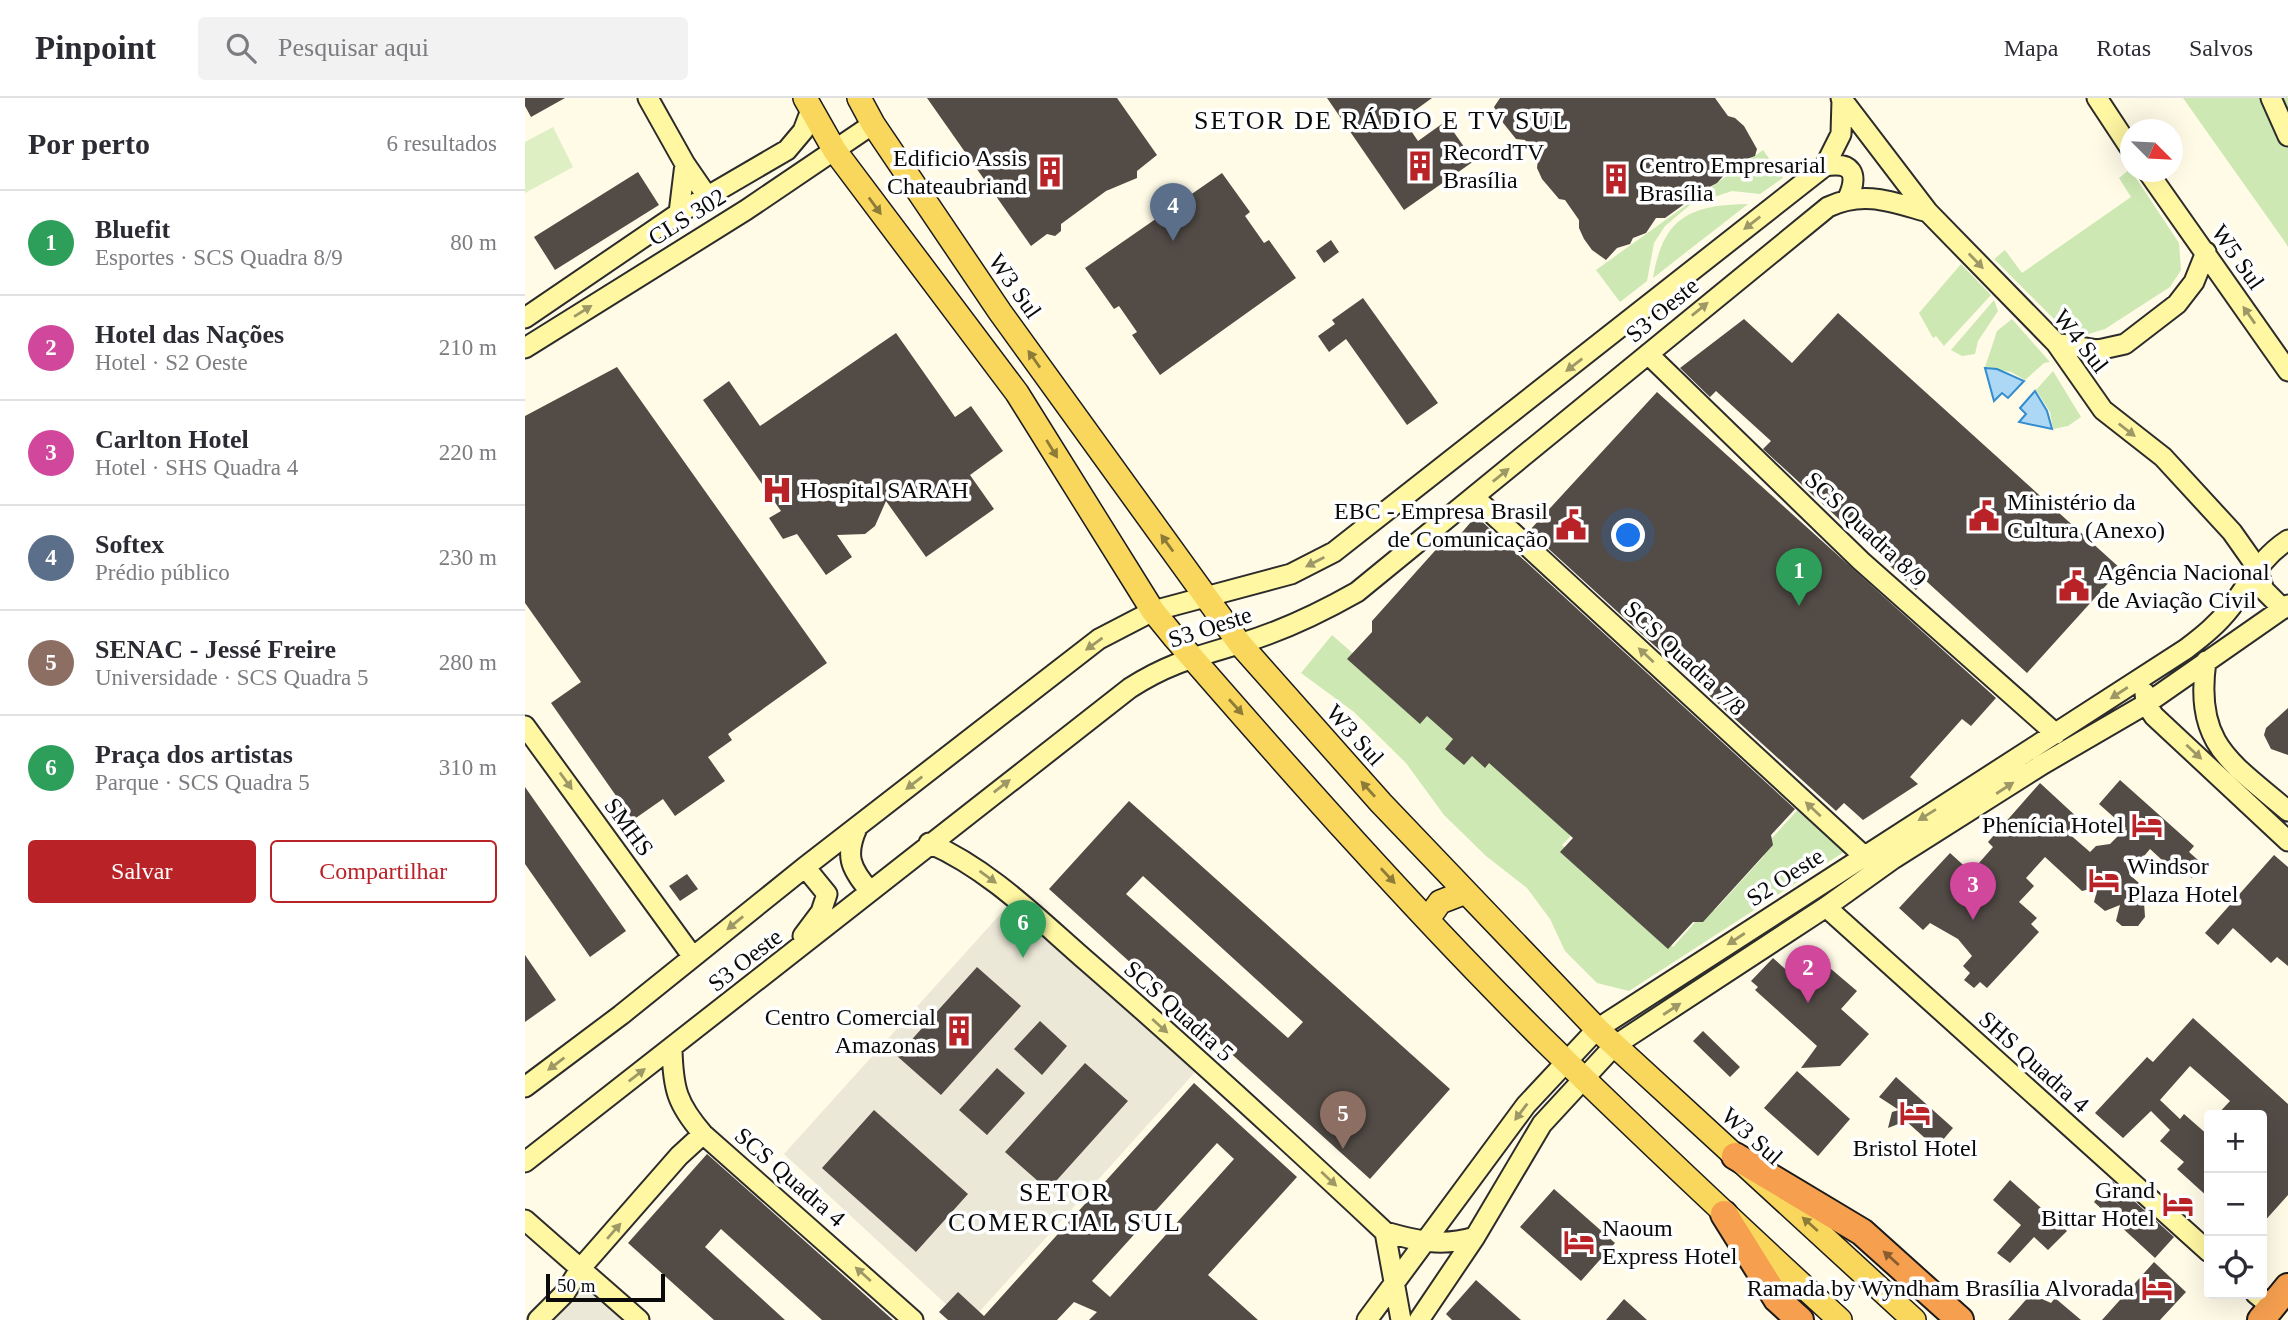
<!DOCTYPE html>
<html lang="pt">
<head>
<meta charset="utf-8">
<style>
  :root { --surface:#fff; --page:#f2f2f3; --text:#2b2b33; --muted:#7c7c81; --line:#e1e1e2; --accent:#b92327 }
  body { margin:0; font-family:"Times New Roman",serif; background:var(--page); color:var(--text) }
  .controls { position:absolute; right:21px; bottom:21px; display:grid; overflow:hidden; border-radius:7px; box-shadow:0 7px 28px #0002 }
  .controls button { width:63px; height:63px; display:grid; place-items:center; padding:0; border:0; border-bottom:2px solid var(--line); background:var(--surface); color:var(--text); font:35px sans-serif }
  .compass { position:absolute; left:1595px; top:21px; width:63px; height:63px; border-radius:50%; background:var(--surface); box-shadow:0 7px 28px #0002; rotate:114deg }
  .scale { position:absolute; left:21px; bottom:18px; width:119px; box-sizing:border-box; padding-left:7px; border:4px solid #0a0a0a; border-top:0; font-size:19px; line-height:24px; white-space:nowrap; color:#0a0a0a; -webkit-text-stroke:5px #fff; paint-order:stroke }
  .you { position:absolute; left:1104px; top:438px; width:24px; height:24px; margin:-18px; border:5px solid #fff; border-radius:50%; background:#1a73e8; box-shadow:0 0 0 10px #1a73e833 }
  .badge { display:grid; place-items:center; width:46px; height:46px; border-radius:50%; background:var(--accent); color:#fff; font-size:23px; font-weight:700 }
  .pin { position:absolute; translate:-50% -58px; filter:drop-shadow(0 2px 4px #0008) }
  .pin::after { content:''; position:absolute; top:37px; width:24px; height:21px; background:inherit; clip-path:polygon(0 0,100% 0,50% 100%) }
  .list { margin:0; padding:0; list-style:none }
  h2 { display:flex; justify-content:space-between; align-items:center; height:91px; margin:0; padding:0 28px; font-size:30px }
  h2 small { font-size:23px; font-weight:400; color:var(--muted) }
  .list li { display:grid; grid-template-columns:46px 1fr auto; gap:21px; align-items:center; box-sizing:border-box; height:105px; padding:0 28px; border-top:2px solid var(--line) }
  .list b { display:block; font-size:26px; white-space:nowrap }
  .list p { margin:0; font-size:23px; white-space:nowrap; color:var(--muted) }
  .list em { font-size:23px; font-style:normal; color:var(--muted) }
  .actions { display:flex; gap:14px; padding:21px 28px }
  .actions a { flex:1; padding:16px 0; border:2px solid var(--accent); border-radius:7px; text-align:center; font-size:24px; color:var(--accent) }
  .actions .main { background:var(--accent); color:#fff }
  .icon { flex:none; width:38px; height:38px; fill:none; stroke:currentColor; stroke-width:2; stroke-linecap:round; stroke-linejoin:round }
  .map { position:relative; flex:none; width:1763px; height:1222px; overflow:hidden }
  header { display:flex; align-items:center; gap:42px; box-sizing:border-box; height:98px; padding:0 35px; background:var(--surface); border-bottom:2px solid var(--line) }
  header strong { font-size:33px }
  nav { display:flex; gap:38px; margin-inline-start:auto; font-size:24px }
  .search { width:490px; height:63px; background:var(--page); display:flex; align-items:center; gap:18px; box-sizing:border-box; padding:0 24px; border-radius:7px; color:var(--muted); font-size:26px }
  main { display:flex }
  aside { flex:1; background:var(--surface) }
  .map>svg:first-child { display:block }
  .green { fill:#cde8b2 }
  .pitch { fill:#dfefc4 }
  .plaza { fill:#ece8d8 }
  .water { fill:#acd8f6; stroke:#338ccd; stroke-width:2 }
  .building { fill:#524b46; fill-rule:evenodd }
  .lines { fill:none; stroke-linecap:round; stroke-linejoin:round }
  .secondary-casing { stroke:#2c2c2c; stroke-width:23 }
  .primary-casing { stroke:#1b1b1b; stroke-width:26 }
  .highway-casing { stroke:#1b1b1b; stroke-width:30 }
  .secondary { stroke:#fff7a2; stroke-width:19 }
  .primary { stroke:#f9d75d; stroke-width:23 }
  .highway { stroke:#f59f4f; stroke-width:26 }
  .oneway { fill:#8d7b38 }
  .oneway2 { fill:#9d9865 }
  .oneway3 { fill:#8b5c30 }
  .labels { text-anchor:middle; stroke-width:7; stroke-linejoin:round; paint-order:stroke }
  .poi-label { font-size:24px; fill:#0a0a0a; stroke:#fff; text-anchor:start }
  .street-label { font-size:24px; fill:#0a0a0a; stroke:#fff }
  .neighbourhood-label { font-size:26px; letter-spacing:2px; fill:#0a0a0a; stroke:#fff }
</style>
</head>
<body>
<header>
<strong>Pinpoint</strong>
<div class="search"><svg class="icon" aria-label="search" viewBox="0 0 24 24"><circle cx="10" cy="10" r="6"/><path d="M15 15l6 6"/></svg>Pesquisar aqui</div>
<nav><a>Mapa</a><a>Rotas</a><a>Salvos</a></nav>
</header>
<main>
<aside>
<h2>Por perto<small>6 resultados</small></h2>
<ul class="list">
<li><span class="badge" style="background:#2e9e5b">1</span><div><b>Bluefit</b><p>Esportes · SCS Quadra 8/9</p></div><em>80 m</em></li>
<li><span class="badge" style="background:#d1479c">2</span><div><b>Hotel das Nações</b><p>Hotel · S2 Oeste</p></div><em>210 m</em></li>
<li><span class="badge" style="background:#d1479c">3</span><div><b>Carlton Hotel</b><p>Hotel · SHS Quadra 4</p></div><em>220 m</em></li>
<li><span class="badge" style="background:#5c6f8a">4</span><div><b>Softex</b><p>Prédio público</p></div><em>230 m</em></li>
<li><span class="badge" style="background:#8d6e63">5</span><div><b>SENAC - Jessé Freire</b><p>Universidade · SCS Quadra 5</p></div><em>280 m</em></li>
<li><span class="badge" style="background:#2e9e5b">6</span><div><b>Praça dos artistas</b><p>Parque · SCS Quadra 5</p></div><em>310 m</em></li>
</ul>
<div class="actions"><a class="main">Salvar</a><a>Compartilhar</a></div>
</aside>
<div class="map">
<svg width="1763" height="1222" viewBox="0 0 1763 1222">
  <rect width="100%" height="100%" fill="#fffbe7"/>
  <path class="green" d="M1658 0H1763V149L1760 144Z
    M1238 52 1258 80 1235 96 1207 93 1165 107 1140 128 1129 145 1122 183 1095 204 1071 172Z
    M1605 71 1654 145 1656 172 1645 189 1580 231 1560 237 1538 230 1469 161 1480 152 1497 175 1606 99 1594 80Z
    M1223 106 1128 180C1138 119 1165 107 1223 106Z
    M1436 166 1466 197 1419 248 1411 238 1408 240 1394 215Z
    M1469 202 1473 213 1453 243 1450 256 1437 258 1426 252Z
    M1487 221 1525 264 1519 265 1500 282 1486 274 1460 269 1472 233Z
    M1528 273 1556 319 1543 328 1528 331 1525 314 1511 292Z
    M807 537 897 616 920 612 1043 727 1045 739 1037 747 1148 849 1180 813 1190 812 1239 758V749L1277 707 1325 750 1104 893 1072 885 1040 853 1025 821 1002 790 961 758 919 717 881 665 829 614 776 575Z"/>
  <path class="pitch" d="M28 29 48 69 0 95V44Z"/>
  <path class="plaza" d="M488 802 672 972 447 1222H438L259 1056Z
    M57 1184 99 1222H23Z"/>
  <path class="water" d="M1460 270 1472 271 1499 283 1483 300 1477 295 1469 303Z
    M1510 293 1522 313 1527 331 1494 324 1501 316 1495 310Z"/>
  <path class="building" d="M0 0H40L6 19 0 8Z
    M402 0H592L632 57 612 73V80L581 93 536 126V133L530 138 522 136 506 148Z
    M802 0H907L878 21 893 43 921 23 949 63 879 112Z
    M975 0H1190L1203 18 1210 20 1219 28 1232 51 1230 58 1217 63 1215 69 1202 74 1192 85 1181 91 1175 89 1172 97 1140 120H1131L1121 135 1108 140 1105 146 1092 150 1081 162 1067 152 1059 141 1054 130V122L1040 102 1034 101 1017 81 1012 70 1013 61 1000 42 991 41 975 21 969 9Z
    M113 74 134 107 30 172 9 139Z
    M697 75 725 114 720 118 739 145 744 142 771 180 635 277 607 237 612 234 594 208 589 211 560 170Z
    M806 142 814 154 799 165 791 153Z
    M838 200 913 305 882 327 821 241 804 254 793 238 810 226 807 222Z
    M1313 215 1596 471 1502 575 1400 482 1391 492 1238 351 1246 343 1191 293 1185 299 1155 270 1219 221 1267 265Z
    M371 235 430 319 446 308 478 353 445 377 469 411 401 459 361 403 350 428 340 436 312 437 327 459 301 477 272 436 258 441 244 420 256 413 178 302 204 283 235 328Z
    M92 269 302 565 203 636 207 642 183 659 200 683 150 718 138 701 108 722 26 605 56 584 0 505V318Z
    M1132 294 1471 600 1446 628 1437 621 1385 679 1393 686 1338 722 1319 705 1311 713 1004 433Z
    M951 418 1270 711 1246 737 1248 747 1178 824H1168L1143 851 1035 754 1048 740 964 665 960 670 947 658 939 667 920 651 928 641 902 618 895 626 822 561 847 534V523L916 446H927Z
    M1763 610V657L1746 651 1739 637 1741 630Z
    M1595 682 1669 748 1664 754 1673 762 1667 780 1652 767 1648 772 1625 751 1604 776 1615 786 1608 793 1619 804 1620 819 1613 828H1597L1591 823 1595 807 1580 813 1569 804 1573 789 1557 793 1520 759 1501 780 1509 788 1494 804 1512 820 1506 826 1514 834 1462 890 1455 884 1449 890 1439 882 1445 875 1438 868 1447 858 1433 841 1405 825 1398 832 1374 810 1425 755 1446 774 1468 749 1463 744 1515 685 1554 721 1542 734 1565 754 1571 748 1585 746 1601 730 1574 706Z
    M0 689 101 833 65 859 0 766Z
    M604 703 925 991 845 1081 524 791ZM618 778 778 924 763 940 601 796Z
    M1749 757 1763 769V868L1752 859 1746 865 1708 830 1693 847 1680 835Z
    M162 776 173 791 155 803 144 788Z
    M0 857 31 902 0 924Z
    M1248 860 1279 888 1299 865 1332 893 1316 911 1344 936 1315 968 1276 970 1292 948 1230 892 1233 889 1226 883Z
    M452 869 496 908 416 997 372 958Z
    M1668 920 1763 1006V1097L1737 1126V1017H1692L1705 1003 1665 968 1635 1002 1655 1021 1659 1016 1684 1038V1100L1652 1071 1659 1064 1635 1043 1645 1032 1626 1013 1598 1040 1570 1015 1622 959 1628 964Z
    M515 923 542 948 517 977 489 951Z
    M1178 933 1215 969 1205 979 1168 943Z
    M560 965 603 1003 523 1092 480 1054Z
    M472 970 500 995 462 1037 434 1012Z
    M1272 973 1325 1021 1293 1058 1239 1010Z
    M1371 979 1428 1030 1411 1050 1381 1023 1363 1030 1367 1014 1374 1012 1354 999Z
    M669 985 772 1079 683 1177 733 1222H564L572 1214 549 1204 532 1222H423L414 1214 433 1194 459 1218ZM692 1045 709 1061 585 1199 567 1183Z
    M349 1012 443 1096 391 1154 297 1070Z
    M182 1056 244 1111 368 1222H297L196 1131 180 1149 260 1222H189L103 1145Z
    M1485 1082 1542 1133 1523 1152 1509 1139 1485 1165 1472 1155 1496 1127 1468 1102Z
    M1587 1083 1649 1139 1630 1160 1569 1104Z
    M1029 1091 1090 1145 1056 1183 995 1129Z
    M1629 1164 1661 1194 1635 1222H1577Z
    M951 1182 996 1222H927L921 1216Z
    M1506 1196 1526 1205 1530 1200 1556 1222H1483Z
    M1099 1201 1122 1222H1081Z"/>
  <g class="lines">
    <g class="secondary-casing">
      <path id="secondary" d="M123 0 160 66 182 98
        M1316 0 1403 114 1531 245 1578 312 1638 359 1707 434 1731 468 1739 492 1758 511
        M1572 0 1605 50
        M1746 0 1763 38
        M1300 68C1327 63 1334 76 1323 100
        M1623 74 1763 273
        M154 115 160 66
        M0 220 154 115 262 52 278 33 286 12
        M1531 245 1573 252 1600 246 1652 206 1669 184 1681 154
        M0 250 221 112 348 26
        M1123 256 1336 463 1531 636
        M949 399 1339 758
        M1681 563C1669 647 1706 664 1763 713
        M1620 595 1621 606 1629 618 1763 743
        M0 628 168 859
        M332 730C320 757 325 770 344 792
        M404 745C466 772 514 822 565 866 665 953 763 1043 860 1134 892 1143 917 1149 950 1139
        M1301 809 1684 1154
        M278 838 296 814 302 796 280 769
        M147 951C148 991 152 1006 178 1036L388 1222
        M0 989 96 917 280 769 574 541 628 513 766 476 809 454 1300 68 1316 36 1317 1
        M0 1064 605 590C644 565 671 559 714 546 755 534 795 515 832 494L1303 109C1339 92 1367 104 1403 114
        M0 1122 114 1222
        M860 1134 876 1222
        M1731 1196 1747 1209
        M13 1222 40 1195 55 1171 154 1058 178 1036
        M842 1222 1001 1007 1072 931 1661 551C1678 538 1693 526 1706 509 1726 483 1734 461 1763 442
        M894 1222 950 1139 1017 1026 1089 948 1301 809 1368 761 1518 666 1621 606 1763 507"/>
    </g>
    <g class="primary-casing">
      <path id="primary" d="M280 0 310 53 492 295 628 513 650 540C769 677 890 814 1019 942 1116 1037 1215 1130 1315 1222
        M334 0 348 26 475 214 715 546 856 705 1072 931 1389 1222
        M903 821 915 804 941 794"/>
    </g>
    <g class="highway-casing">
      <path id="highway" d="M1210 1058 1337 1134 1435 1222
        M1199 1116 1252 1201 1275 1222
        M1736 1222 1763 1189"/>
    </g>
    <use href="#secondary" class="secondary"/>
    <use href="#primary" class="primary"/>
    <use href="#highway" class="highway"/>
  </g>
  <defs><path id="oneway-solid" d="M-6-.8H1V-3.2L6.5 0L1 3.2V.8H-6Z" transform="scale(1.75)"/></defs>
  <g class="oneway">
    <use href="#oneway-solid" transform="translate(350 108) rotate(54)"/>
    <use href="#oneway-solid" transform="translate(509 261) rotate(-125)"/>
    <use href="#oneway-solid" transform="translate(527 351) rotate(58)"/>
    <use href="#oneway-solid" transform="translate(642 445) rotate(-126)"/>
    <use href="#oneway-solid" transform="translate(711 609) rotate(48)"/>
    <use href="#oneway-solid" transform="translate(843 691) rotate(-132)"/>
    <use href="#oneway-solid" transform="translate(863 778) rotate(47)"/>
    <use href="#oneway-solid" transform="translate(1285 1126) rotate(-138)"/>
  </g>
  <g class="oneway2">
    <use href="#oneway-solid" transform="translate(1227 125) rotate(142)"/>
    <use href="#oneway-solid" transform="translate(1451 163) rotate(46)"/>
    <use href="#oneway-solid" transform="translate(1175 211) rotate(-39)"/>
    <use href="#oneway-solid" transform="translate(58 213) rotate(-32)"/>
    <use href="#oneway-solid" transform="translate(1724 217) rotate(-125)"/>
    <use href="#oneway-solid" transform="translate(1049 267) rotate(142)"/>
    <use href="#oneway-solid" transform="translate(1602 332) rotate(38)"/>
    <use href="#oneway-solid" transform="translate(976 377) rotate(-39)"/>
    <use href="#oneway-solid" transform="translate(790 464) rotate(153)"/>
    <use href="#oneway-solid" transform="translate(569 546) rotate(144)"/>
    <use href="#oneway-solid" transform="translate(1121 557) rotate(-137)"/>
    <use href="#oneway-solid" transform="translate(1594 595) rotate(147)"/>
    <use href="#oneway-solid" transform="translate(1669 654) rotate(43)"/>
    <use href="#oneway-solid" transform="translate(41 683) rotate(54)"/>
    <use href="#oneway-solid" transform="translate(389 685) rotate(142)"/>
    <use href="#oneway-solid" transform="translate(477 688) rotate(-38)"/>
    <use href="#oneway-solid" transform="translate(1480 690) rotate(-33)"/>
    <use href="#oneway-solid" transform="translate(1288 711) rotate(-137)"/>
    <use href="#oneway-solid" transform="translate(1402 717) rotate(148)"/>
    <use href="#oneway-solid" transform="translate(463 779) rotate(36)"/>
    <use href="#oneway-solid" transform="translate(210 825) rotate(141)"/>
    <use href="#oneway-solid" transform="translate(1211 841) rotate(147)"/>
    <use href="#oneway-solid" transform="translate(1147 911) rotate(-33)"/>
    <use href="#oneway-solid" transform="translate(635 928) rotate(42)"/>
    <use href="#oneway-solid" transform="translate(31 966) rotate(143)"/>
    <use href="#oneway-solid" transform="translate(112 977) rotate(-38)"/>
    <use href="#oneway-solid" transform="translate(996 1014) rotate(127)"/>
    <use href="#oneway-solid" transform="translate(804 1081) rotate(43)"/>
    <use href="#oneway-solid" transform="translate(89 1133) rotate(-49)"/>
    <use href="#oneway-solid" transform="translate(338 1176) rotate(-138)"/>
  </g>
  <use class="oneway3" href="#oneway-solid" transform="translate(1366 1160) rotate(-138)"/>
  <defs>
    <g id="building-bare" transform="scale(2.415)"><path d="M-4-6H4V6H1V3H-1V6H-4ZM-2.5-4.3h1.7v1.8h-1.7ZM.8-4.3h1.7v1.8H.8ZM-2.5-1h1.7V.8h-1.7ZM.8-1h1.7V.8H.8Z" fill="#b92327" stroke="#fff" stroke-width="2.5" paint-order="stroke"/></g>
    <g id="hospital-bare" transform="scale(2.415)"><path d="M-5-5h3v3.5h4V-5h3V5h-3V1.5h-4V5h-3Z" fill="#b92327" stroke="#fff" stroke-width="2.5" paint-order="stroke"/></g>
    <g id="civic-bare" transform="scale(2.415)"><path d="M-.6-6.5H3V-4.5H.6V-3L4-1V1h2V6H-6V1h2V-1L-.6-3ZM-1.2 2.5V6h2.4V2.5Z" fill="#b92327" stroke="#fff" stroke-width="2.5" paint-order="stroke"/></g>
    <g id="hotel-bare" transform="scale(2.415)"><path d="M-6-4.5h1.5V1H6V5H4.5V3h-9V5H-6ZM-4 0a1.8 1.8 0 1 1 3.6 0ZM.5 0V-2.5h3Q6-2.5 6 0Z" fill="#b92327" stroke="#fff" stroke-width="2.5" paint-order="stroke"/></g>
  </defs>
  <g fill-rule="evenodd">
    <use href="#building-bare" x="895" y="68"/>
    <use href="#building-bare" x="525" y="74"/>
    <use href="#building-bare" x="1091" y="81"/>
    <use href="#hospital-bare" x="252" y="392"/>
    <use href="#civic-bare" x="1459" y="418"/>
    <use href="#civic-bare" x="1046" y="427"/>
    <use href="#civic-bare" x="1549" y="488"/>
    <use href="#hotel-bare" x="1622" y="727"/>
    <use href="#hotel-bare" x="1579" y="782"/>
    <use href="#building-bare" x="434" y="933"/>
    <use href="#hotel-bare" x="1390" y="1015"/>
    <use href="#hotel-bare" x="1653" y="1106"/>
    <use href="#hotel-bare" x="1054" y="1144"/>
    <use href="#hotel-bare" x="1632" y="1190"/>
  </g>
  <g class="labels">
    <g class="poi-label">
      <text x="918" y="62">RecordTV<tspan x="918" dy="28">Brasília</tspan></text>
      <text x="502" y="68" text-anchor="end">Edificio Assis<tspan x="502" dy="28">Chateaubriand</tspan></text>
      <text x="1114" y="75">Centro Empresarial<tspan x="1114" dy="28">Brasília</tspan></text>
      <text x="275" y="400">Hospital SARAH</text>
      <text x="1482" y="412">Ministério da<tspan x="1482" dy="28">Cultura (Anexo)</tspan></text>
      <text x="1023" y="421" text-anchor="end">EBC - Empresa Brasil<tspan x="1023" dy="28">de Comunicação</tspan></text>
      <text x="1572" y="482">Agência Nacional<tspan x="1572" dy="28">de Aviação Civil</tspan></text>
      <text x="1599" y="735" text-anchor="end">Phenícia Hotel</text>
      <text x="1602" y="776">Windsor<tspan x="1602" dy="28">Plaza Hotel</tspan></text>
      <text x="411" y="927" text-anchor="end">Centro Comercial<tspan x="411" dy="28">Amazonas</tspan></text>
      <text x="1390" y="1058" text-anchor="middle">Bristol Hotel</text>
      <text x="1630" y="1100" text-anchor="end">Grand<tspan x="1630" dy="28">Bittar Hotel</tspan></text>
      <text x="1077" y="1138">Naoum<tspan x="1077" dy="28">Express Hotel</tspan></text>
      <text x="1609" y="1198" text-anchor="end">Ramada by Wyndham Brasília Alvorada</text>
    </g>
    <g class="street-label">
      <text transform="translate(162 119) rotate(-32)" y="8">CLS 302</text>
      <text transform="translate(1713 159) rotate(55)" y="8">W5 Sul</text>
      <text transform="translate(490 188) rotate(55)" y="8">W3 Sul</text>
      <text transform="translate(1137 212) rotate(-40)" y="8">S3 Oeste</text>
      <text transform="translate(1556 243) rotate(52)" y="8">W4 Sul</text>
      <text transform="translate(1341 431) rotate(43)" y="8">SCS Quadra 8/9</text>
      <text transform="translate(685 529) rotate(-18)" y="8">S3 Oeste</text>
      <text transform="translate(1160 560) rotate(43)" y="8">SCS Quadra 7/8</text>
      <text transform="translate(830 637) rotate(48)" y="8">W3 Sul</text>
      <text transform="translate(104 729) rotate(54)" y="8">SMHS</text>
      <text transform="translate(1260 779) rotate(-33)" y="8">S2 Oeste</text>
      <text transform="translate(220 862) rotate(-38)" y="8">S3 Oeste</text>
      <text transform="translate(654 913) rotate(42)" y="8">SCS Quadra 5</text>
      <text transform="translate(1509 964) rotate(42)" y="8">SHS Quadra 4</text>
      <text transform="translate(1227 1038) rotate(42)" y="8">W3 Sul</text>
      <text transform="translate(265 1079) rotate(41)" y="8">SCS Quadra 4</text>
    </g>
    <g class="neighbourhood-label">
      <text x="857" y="31">SETOR DE RÁDIO E TV SUL</text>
      <text x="540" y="1103">SETOR<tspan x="540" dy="30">COMERCIAL SUL</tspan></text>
    </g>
  </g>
</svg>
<div class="controls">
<button>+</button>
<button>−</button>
<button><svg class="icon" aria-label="locate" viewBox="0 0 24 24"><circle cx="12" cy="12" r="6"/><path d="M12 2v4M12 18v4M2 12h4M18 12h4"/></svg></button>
</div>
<svg class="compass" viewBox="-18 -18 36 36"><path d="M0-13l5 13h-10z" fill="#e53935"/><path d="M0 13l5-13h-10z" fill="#7c7c81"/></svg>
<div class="scale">50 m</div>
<div class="you"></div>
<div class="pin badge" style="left:1274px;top:508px;background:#2e9e5b">1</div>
<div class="pin badge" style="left:1283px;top:905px;background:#d1479c">2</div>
<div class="pin badge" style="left:1448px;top:822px;background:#d1479c">3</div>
<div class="pin badge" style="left:648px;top:143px;background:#5c6f8a">4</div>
<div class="pin badge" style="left:818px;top:1051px;background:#8d6e63">5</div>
<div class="pin badge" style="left:498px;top:860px;background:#2e9e5b">6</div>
</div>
</main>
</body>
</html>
